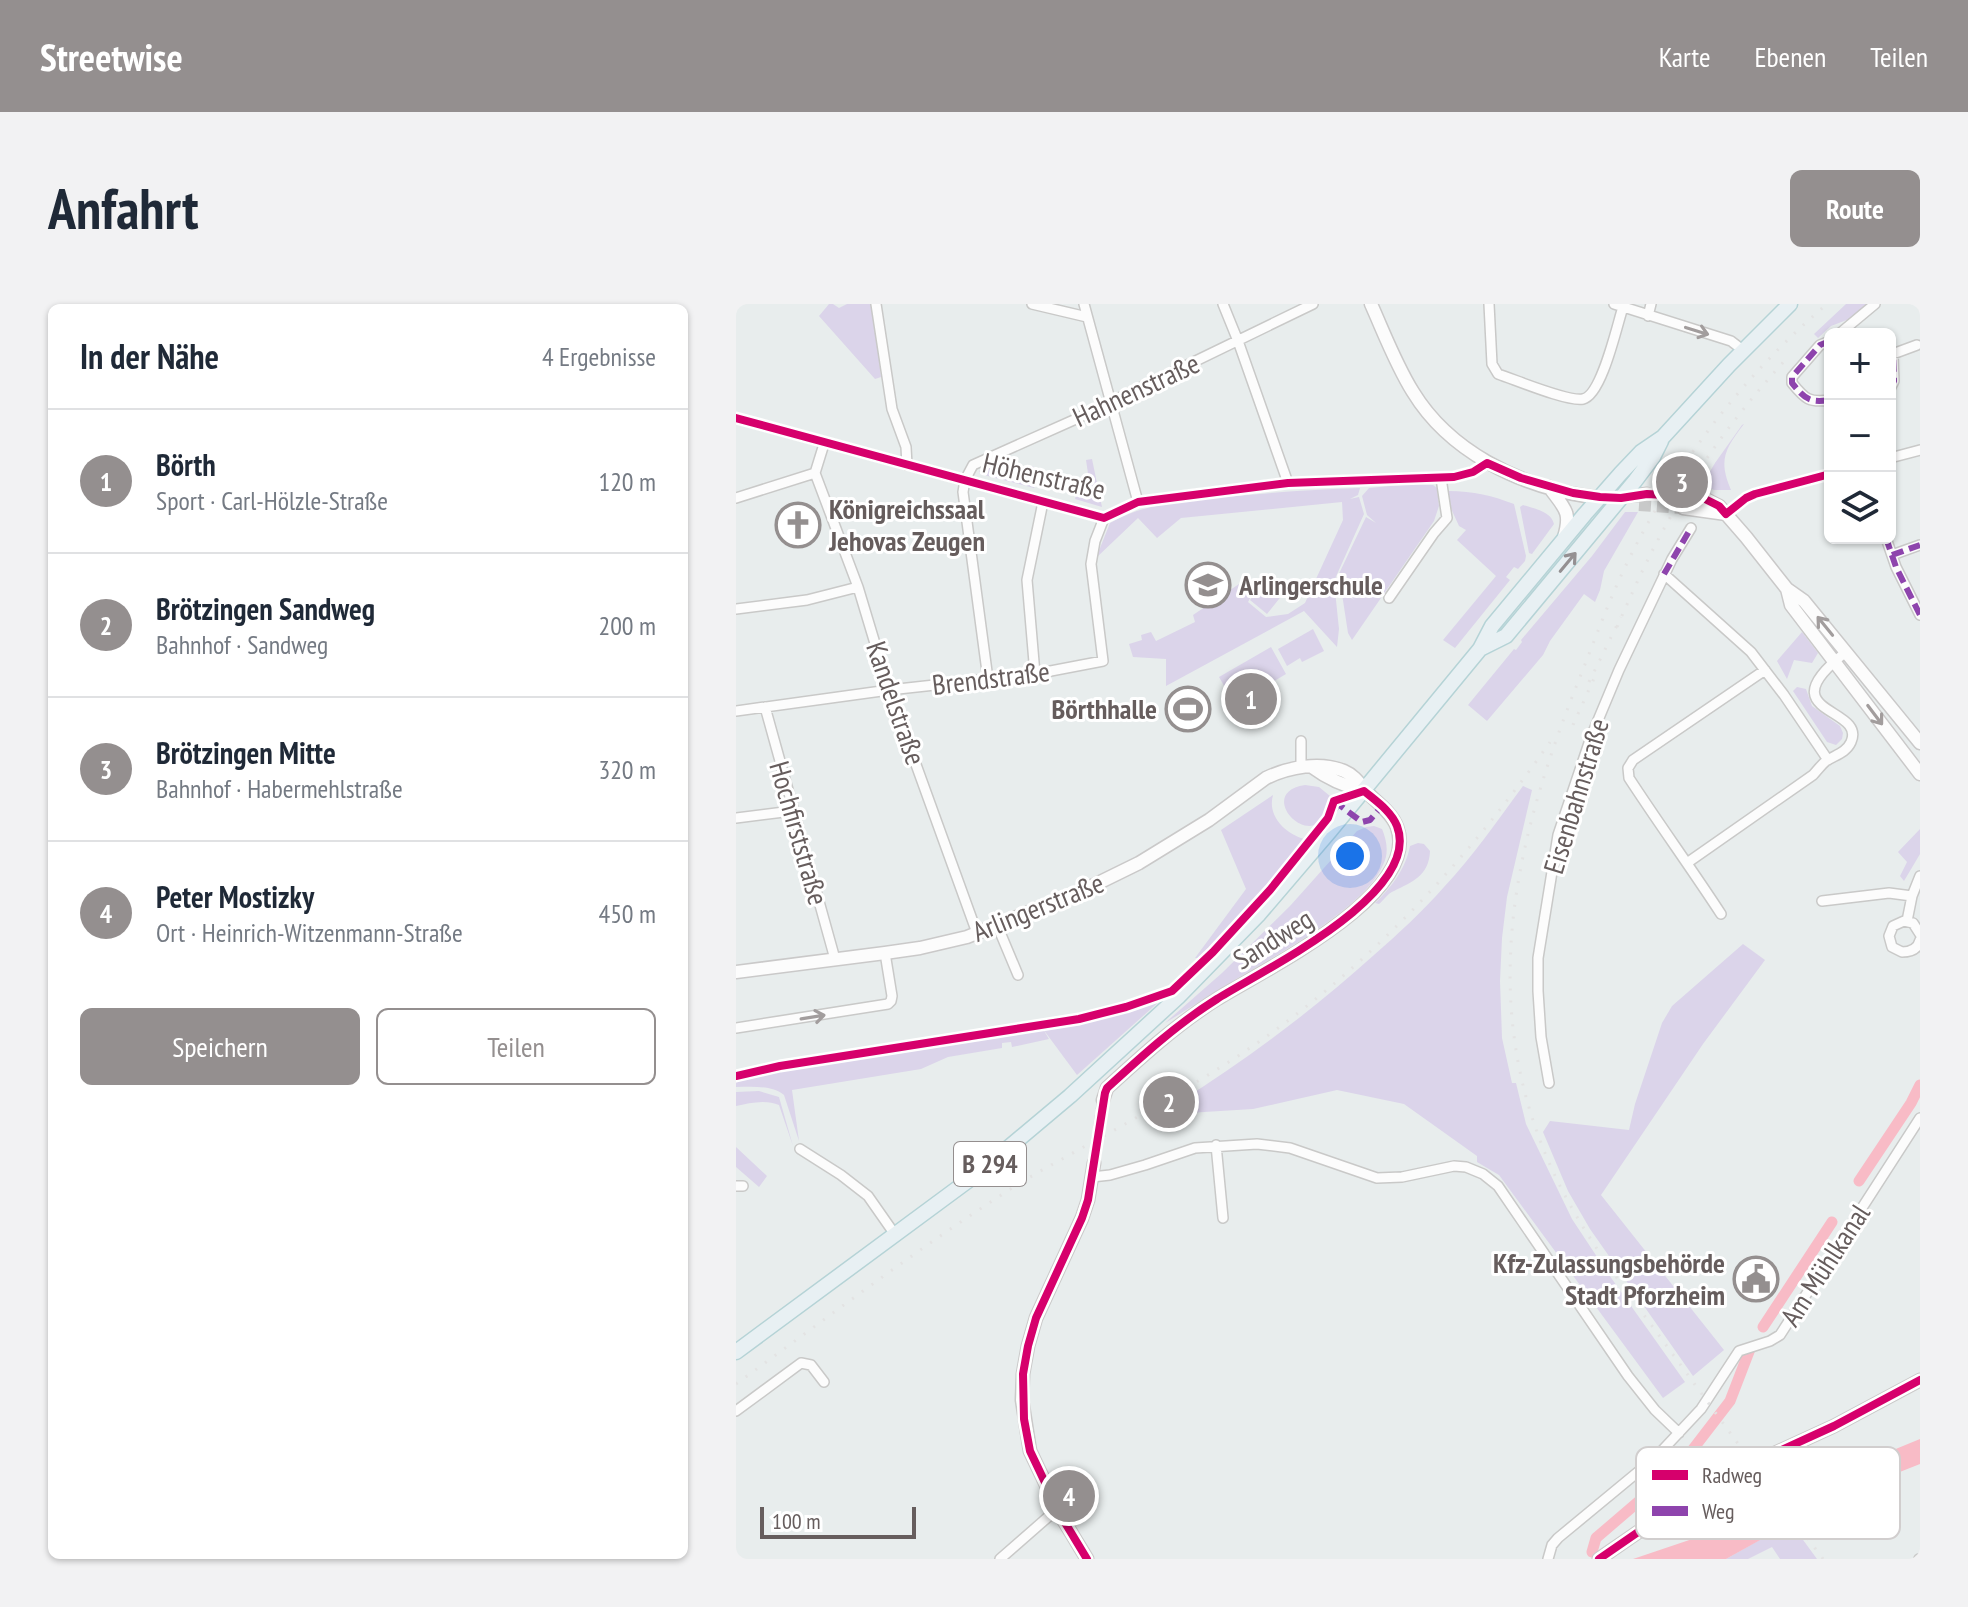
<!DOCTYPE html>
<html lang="de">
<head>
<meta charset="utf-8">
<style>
  :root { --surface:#fff; --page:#f2f2f3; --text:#1f2937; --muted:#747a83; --line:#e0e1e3; --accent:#948f8f }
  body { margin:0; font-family:"PT Sans Narrow",sans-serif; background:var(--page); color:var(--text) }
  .controls { position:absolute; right:24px; top:24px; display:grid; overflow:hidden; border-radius:12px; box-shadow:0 2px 6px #0004 }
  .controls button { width:72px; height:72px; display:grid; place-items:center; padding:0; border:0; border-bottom:2px solid var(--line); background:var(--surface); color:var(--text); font:40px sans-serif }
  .scale { position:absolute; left:24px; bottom:20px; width:156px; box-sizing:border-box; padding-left:8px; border:4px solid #665d5d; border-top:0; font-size:22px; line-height:28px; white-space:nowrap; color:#665d5d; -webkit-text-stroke:6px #fff; paint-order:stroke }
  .you { position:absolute; left:614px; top:552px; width:28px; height:28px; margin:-20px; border:6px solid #fff; border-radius:50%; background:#1a73e8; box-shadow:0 0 0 12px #1a73e833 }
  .badge { display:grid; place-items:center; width:52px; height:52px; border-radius:50%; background:var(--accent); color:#fff; font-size:26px; font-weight:700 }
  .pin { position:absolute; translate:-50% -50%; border:4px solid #fff; box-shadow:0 2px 8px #0006 }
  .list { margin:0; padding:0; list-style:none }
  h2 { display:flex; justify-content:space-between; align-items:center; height:104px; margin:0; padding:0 32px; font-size:34px }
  h2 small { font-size:26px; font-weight:400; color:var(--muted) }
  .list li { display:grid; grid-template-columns:52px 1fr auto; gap:24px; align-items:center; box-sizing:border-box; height:144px; padding:0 32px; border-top:2px solid var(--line) }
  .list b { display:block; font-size:30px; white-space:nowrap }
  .list p { margin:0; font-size:26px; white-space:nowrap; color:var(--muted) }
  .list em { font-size:26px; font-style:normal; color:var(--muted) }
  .actions { display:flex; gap:16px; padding:24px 32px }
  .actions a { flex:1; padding:18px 0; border:2px solid var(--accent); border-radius:12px; text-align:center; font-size:28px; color:var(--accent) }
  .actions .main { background:var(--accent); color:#fff }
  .icon { flex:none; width:44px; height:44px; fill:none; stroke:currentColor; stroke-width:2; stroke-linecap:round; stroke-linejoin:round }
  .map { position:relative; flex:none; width:1184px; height:1255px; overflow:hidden; border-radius:12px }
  header { display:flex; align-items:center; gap:48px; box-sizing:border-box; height:112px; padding:0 40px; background:var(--accent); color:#fff }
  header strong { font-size:38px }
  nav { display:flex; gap:44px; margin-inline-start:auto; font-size:28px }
  .intro { display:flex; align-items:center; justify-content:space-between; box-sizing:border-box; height:192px; padding:0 48px }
  h1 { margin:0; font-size:56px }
  .button { padding:20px 36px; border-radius:12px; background:var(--accent); color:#fff; font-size:28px; font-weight:700 }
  main { display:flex; gap:48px; padding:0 48px }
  aside { flex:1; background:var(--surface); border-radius:12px; box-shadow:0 2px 6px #0004 }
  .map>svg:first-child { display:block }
  .green { fill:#dbd4ea }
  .water { fill:#f8bbc6 }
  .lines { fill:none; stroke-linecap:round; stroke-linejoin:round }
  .canal { stroke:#f8bbc6; stroke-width:11 }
  .secondary-tunnel { stroke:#c8c9c9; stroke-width:12; stroke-dasharray:12 6; stroke-linecap:butt }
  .street-casing { stroke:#c9c9c8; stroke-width:12 }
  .secondary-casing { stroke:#cac9c9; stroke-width:15 }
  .primary-casing { stroke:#b5d3d6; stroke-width:17 }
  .street { stroke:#fcfcfc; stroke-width:9 }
  .secondary { stroke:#fcfcfc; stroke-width:12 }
  .primary { stroke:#e8f0f3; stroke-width:14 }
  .rail { stroke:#e3e3e3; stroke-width:3; stroke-dasharray:2 10; stroke-linecap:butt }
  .quiet { stroke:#8e44ad; stroke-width:6; stroke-dasharray:12 6; stroke-linecap:butt }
  .cycleway-casing { stroke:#fff; stroke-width:13 }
  .cycleway { stroke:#d6006c; stroke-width:8 }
  .oneway { stroke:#a29d9d }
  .oneway2 { stroke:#949092 }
  .labels { text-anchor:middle; stroke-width:6; stroke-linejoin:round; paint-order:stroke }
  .shield { fill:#fff; stroke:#948e8e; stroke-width:2 }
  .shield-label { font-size:26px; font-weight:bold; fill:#665d5d }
  .street-label { font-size:28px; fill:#665d5d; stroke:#fff }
  .poi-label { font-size:28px; font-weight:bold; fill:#665d5d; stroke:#fff; text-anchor:start }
  .key { fill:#fff; stroke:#d1cece; stroke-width:2 }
  .key-label { font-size:22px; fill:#665d5d }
</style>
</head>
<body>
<header>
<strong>Streetwise</strong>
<nav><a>Karte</a><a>Ebenen</a><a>Teilen</a></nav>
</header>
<div class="intro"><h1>Anfahrt</h1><a class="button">Route</a></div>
<main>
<aside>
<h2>In der Nähe<small>4 Ergebnisse</small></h2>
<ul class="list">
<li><span class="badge">1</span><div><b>Börth</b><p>Sport · Carl-Hölzle-Straße</p></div><em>120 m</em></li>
<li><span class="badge">2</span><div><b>Brötzingen Sandweg</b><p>Bahnhof · Sandweg</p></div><em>200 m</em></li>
<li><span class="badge">3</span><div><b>Brötzingen Mitte</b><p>Bahnhof · Habermehlstraße</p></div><em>320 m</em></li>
<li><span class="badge">4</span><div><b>Peter Mostizky</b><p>Ort · Heinrich-Witzenmann-Straße</p></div><em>450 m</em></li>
</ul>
<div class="actions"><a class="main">Speichern</a><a>Teilen</a></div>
</aside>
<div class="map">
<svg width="1184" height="1255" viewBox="0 0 1184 1255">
  <rect width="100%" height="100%" fill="#e8eded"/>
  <path class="green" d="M93 0H97L103 4 111 0H137L145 73 139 75 83 12Z
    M1110 0H1133L1121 12 1095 22 1082 34 1078 30Z
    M1008 120C989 145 982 156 995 186H978L966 181 979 159 1006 121Z
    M269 155 277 171 297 162 301 177 298 184 244 170 243 167Z
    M356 155 366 203 339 195 343 181 354 183 350 156Z
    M677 180 697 181 701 184 703 202 698 217 616 336 612 329 606 290 619 296 603 285 599 278 630 213 640 219 631 211 626 192 633 184Z
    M624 184 622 191 614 195 623 193 628 210 598 277 603 325 601 343 568 307 430 382V355L397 353 393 340 406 336 405 331 415 328 420 337 459 318 457 311 503 280 516 291 512 298 530 313 552 310 569 299 607 216 606 198 445 214 421 234 402 214 360 254 374 219C408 199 450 197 488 193 534 189 579 185 624 184Z
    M713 187C737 187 757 192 778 200L790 252 789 257 782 265 778 263 770 273 774 276 719 344 707 336 760 272 721 236 730 226 723 222 713 200Z
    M787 201C798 205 815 207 818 220L796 250 793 249 784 203Z
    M889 208H902L868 267 864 286 859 298 848 290 814 337 807 351 751 417 732 401 778 345 780 346 786 338 785 336 856 252Z
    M534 271 551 285 531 310 514 296Z
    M577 325 588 347 566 358 564 354 551 362 542 345Z
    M1066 328 1082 349 1076 359 1058 356 1051 375 1041 357Z
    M535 343 550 370 528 383 542 407 512 424 483 373Z
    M1061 383 1070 385 1076 402 1104 422 1107 429 1106 435 1100 441 1091 438 1057 387Z
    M569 481 583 483 594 492C594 501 593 509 586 516 566 539 522 488 569 481Z
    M787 482 796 486 771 593 766 634 764 677 766 734 776 779H780L790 820 836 915 871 968 949 1078 927 1094 763 871 741 858V852L668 800 601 786 517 805 452 809 443 798C513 754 577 706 638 651 662 630 687 607 708 583 737 552 762 516 787 482Z
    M537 491C531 512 549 529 568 535L569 538 483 636 463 654H459L510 585 485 526Z
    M638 522 646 525C651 537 653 549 647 561 629 604 537 653 497 677 474 691 452 705 429 719L486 669 554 602 621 527 630 523Z
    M1184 525V550L1168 577 1164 572 1171 558 1162 548Z
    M682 539 688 540 694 547C693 572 676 578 658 587 652 589 648 596 643 600L639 599C655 584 670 564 674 542Z
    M1007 640 1029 656 967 740 865 891 988 1046 957 1072 854 925 832 887 807 828 814 817 893 826 899 800 926 719 936 702Z
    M425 693 426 695 341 771 307 725 313 735 276 743 275 738 266 739V744L212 753 185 765 56 786 63 837 48 791C36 781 16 783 0 783V774L44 763 344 716 382 708Z
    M23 787 43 793 57 842 43 801C30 795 13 799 0 802V788Z
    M0 843 31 872 23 883 0 863Z
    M1050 1221 1058 1230 1062 1229 1081 1255H1044L1036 1243 1012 1255H990Z"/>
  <path class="water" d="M1184 1135V1160L1103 1192 990 1255H897L980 1227 1055 1188Z"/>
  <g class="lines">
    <path class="canal" d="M1123 877 1175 799 1184 781
      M1027 1023 1096 918
      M856 1248 860 1234 944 1162 994 1097 1014 1045"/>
    <path class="secondary-tunnel" d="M911 190 953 192
      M903 201 947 204
      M358 859 367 796"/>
    <g class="street-casing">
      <path id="street" d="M140 0 156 105 170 143 171 161
        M296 0 351 13
        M348 0 402 198
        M487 0 502 37 552 179
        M753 0 756 60 762 70C780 76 832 98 847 95 866 91 881 21 887 3
        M878 0 995 37 1008 47
        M912 12 915 0
        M1103 30 1139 0
        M1094 37 1084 41 1056 73V79C1069 95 1073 99 1094 96
        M1154 51 1181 41
        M1154 85 1158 77 1157 51
        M0 114 368 214 402 198 552 179 718 173 737 168 751 159
        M1154 154 1184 146
        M79 169 122 283 153 386 241 629
        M0 194 79 169 88 140
        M990 210 1010 194 1019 190 1094 170
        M1150 234 1160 263 1184 311
        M1156 251 1184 241
        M928 270 1015 348 1048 391 1092 456
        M653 294 698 229 711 214 705 174
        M0 305 71 296 122 283
        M299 370 291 276 307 198
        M252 375 227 188 229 176 237 161 340 115 577 0
        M29 403 99 655
        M0 407 153 386 299 370 367 357 355 260 359 237 368 214
        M565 464V437
        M0 514 56 507
        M951 559 1077 471C1081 467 1085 461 1090 457 1099 451 1110 449 1115 438 1131 402 1029 411 1110 348
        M1086 597 1153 589 1176 592
        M985 610C955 564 923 520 893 474L892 464 897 456 1029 366
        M1171 617 1176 592 1184 572
        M261 621 282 671
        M1184 630 1177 619 1168 617 1157 622 1153 632 1156 643 1166 648C1175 648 1182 645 1184 636
        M0 724 152 700 155 697 156 692 149 649
        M813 779 805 733 802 687V654L822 531 855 433 883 366 936 255 955 224
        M480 841 487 914
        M64 845 105 871 132 892 160 932
        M356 873 374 871 409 861 459 844 521 840 554 844 641 874 666 873 718 862 730 863 747 870 762 882 892 1072 919 1106 943 1129
        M0 882H7
        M0 1107 65 1059 75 1061 88 1078
        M264 1255 312 1213 318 1210 325 1212
        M812 1255 816 1241 822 1234 920 1153 965 1105 1003 1047 1034 1037 1044 1031 1184 814
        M1183 1255H1184"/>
    </g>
    <g class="secondary-casing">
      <path id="secondary" d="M635 0C648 29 660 61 677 88 713 147 783 182 850 192 871 195 890 192 911 190
        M813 183C828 204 836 207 828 233
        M953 192 965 193 983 202 1010 233 1051 285 1068 297 1184 439
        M947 204 990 210
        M1051 285 1055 301 1184 470
        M576 463C592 475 608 482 628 487
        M0 668 149 649 184 644 231 633 348 586 403 559 473 516 530 474C553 463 584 457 608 467 622 473 626 485 638 495 647 503 657 512 661 523 686 591 525 667 481 695 441 720 406 752 371 784L367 796
        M351 1255 325 1212 294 1147 286 1096 287 1070 292 1042 300 1014 346 914 352 896 358 859
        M863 1255 963 1186 1002 1166 1098 1122 1184 1076"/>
    </g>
    <g class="primary-casing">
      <path id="primary" d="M744 345 770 332 899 177 917 153 925 137
        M0 1048 241 870 334 792 442 693 523 610 594 527 744 345 756 322 849 210 885 169 905 148 927 133 993 61 1054 0"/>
    </g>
    <use href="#street" class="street"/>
    <use href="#secondary" class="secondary"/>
    <use href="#primary" class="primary"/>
    <path class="rail" d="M881 323C896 289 911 255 929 223 962 161 1004 106 1051 54
      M853 378 885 313
      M837 421 860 370
      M0 1080C91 1014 181 945 276 884 298 870 321 858 344 845 390 820 435 794 480 766 614 683 724 567 814 438
      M1087 1255C1035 1185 984 1115 933 1045 886 981 836 918 807 844 742 680 783 524 846 368 861 330 875 291 893 255 941 158 1009 70 1091 0"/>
    <path class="quiet" d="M1094 37 1084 41 1056 73V79C1069 95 1073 99 1094 96
      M1154 85 1158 77 1157 51
      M1150 234 1160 263 1184 311
      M1156 251 1184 241
      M928 270 955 224
      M598 497 626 518 634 516 646 502"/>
    <g class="cycleway-casing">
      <path id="cycleway" d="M0 114 368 214 402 198 552 179 718 173 737 168 751 159 785 174 837 189 864 193 885 194 911 190 965 193 983 202 990 210
        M990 210 1010 194 1019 190 1094 170
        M0 772 44 762 343 715 390 703 436 687 477 648 534 586 592 514 598 497
        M351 1255 325 1212 294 1147 288 1115 287 1070 292 1042 300 1014 346 914 352 896 369 789 371 784C406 752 441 720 481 695 525 667 687 590 661 522 655 507 640 497 628 487L598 497
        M863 1255 963 1186 1002 1166 1098 1122 1184 1076"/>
    </g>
    <use href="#cycleway" class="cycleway"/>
  </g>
  <defs><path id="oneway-shaft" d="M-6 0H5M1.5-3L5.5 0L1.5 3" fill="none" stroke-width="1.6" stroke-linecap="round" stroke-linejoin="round" transform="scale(2)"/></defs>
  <g class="oneway">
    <use href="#oneway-shaft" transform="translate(961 27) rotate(17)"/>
    <use href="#oneway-shaft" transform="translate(1089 322) rotate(-129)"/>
    <use href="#oneway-shaft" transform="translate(1139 411) rotate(53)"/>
    <use href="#oneway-shaft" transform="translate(77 713) rotate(-9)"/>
  </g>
  <use class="oneway2" href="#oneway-shaft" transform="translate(832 258) rotate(-50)"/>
  <defs>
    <g id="church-ring" transform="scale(2.3)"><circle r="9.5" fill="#fff" stroke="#948f8f" stroke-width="1.5"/><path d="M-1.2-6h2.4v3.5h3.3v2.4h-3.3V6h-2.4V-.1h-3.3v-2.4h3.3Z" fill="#948f8f"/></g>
    <g id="school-ring" transform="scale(2.3)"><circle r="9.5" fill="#fff" stroke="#948f8f" stroke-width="1.5"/><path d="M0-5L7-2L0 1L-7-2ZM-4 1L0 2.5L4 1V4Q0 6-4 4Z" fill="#948f8f"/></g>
    <g id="stadium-ring" transform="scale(2.3)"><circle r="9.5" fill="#fff" stroke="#948f8f" stroke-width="1.5"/><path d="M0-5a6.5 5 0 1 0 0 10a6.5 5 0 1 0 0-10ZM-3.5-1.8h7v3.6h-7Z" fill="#948f8f"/></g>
    <g id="civic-ring" transform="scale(2.3)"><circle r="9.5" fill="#fff" stroke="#948f8f" stroke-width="1.5"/><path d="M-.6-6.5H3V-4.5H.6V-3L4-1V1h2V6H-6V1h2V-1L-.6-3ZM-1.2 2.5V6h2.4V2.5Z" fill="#948f8f"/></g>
  </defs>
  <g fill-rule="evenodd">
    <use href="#church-ring" x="62" y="221"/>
    <use href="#school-ring" x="472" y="281"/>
    <use href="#stadium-ring" x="452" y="405"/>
    <use href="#civic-ring" x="1020" y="975"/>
  </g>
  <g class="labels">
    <rect class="shield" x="218" y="838" width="72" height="44" rx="6"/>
    <g class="shield-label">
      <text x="254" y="869">B 294</text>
    </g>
    <g class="street-label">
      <text transform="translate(400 86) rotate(-25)" y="10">Hahnenstraße</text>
      <text transform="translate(308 172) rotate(13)" y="10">Höhenstraße</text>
      <text transform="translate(255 374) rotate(-7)" y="10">Brendstraße</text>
      <text transform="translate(160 399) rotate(71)" y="10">Kandelstraße</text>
      <text transform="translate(840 492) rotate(-73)" y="10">Eisenbahnstraße</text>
      <text transform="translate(63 529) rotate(74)" y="10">Hochfirststraße</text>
      <text transform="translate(302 603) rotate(-22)" y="10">Arlingerstraße</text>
      <text transform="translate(537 635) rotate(-32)" y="10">Sandweg</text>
      <text transform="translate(1089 961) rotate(-57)" y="10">Am Mühlkanal</text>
    </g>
    <g class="poi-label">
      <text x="93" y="215">Königreichssaal<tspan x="93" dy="32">Jehovas Zeugen</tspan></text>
      <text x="503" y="291">Arlingerschule</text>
      <text x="421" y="415" text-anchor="end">Börthhalle</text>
      <text x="989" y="969" text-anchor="end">Kfz-Zulassungsbehörde<tspan x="989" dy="32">Stadt Pforzheim</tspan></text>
    </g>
  </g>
  <rect x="900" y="1143" width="264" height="92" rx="12" class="key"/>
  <rect x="916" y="1166" width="36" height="10" fill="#d6006c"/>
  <rect x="916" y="1202" width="36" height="10" fill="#8e44ad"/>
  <g class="key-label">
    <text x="966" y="1179">Radweg</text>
    <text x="966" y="1215">Weg</text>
  </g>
</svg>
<div class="controls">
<button>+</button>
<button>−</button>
<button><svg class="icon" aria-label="layers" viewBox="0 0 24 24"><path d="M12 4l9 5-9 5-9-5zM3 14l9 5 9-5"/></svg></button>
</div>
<div class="scale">100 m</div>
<div class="you"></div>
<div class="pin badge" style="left:515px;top:395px">1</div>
<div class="pin badge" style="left:433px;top:798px">2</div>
<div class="pin badge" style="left:946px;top:178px">3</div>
<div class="pin badge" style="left:333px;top:1192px">4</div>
</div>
</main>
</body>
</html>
